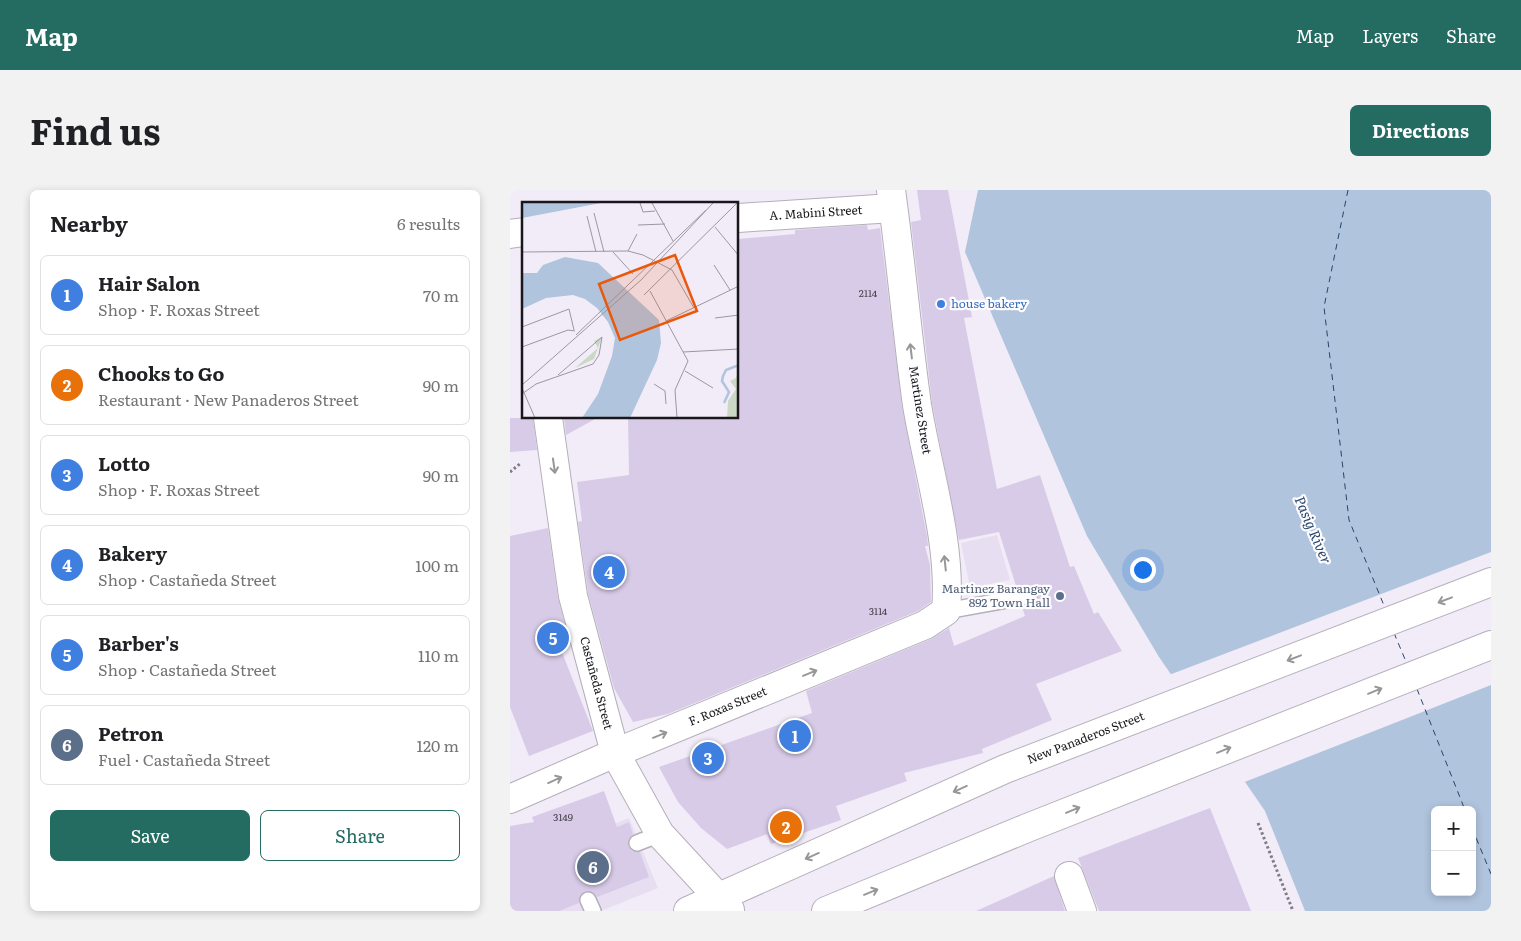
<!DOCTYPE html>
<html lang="en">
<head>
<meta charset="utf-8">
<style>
  :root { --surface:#fff; --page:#f2f2f2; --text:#202124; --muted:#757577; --line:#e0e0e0; --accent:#246b61 }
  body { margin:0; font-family:Literata,serif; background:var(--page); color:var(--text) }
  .controls { position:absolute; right:15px; bottom:15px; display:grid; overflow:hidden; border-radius:8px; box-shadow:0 2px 8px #0003 }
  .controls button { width:45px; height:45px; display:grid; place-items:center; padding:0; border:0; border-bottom:1px solid var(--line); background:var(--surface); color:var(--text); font:25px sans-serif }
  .you { position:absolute; left:632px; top:379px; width:18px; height:18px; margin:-12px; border:4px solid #fff; border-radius:50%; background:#1a73e8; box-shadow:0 0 0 8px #1a73e833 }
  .badge { display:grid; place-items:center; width:32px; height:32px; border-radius:50%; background:var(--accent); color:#fff; font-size:16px; font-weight:700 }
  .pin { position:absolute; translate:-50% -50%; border:2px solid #fff; box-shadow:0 1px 5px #0006 }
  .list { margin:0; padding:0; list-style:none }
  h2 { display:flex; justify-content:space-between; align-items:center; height:65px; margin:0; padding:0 20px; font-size:21px }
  h2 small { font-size:16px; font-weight:400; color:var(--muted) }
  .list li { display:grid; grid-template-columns:32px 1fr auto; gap:15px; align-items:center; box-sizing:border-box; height:80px; margin:0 10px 10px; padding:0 10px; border:1px solid var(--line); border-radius:8px }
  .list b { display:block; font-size:19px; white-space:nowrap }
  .list p { margin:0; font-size:16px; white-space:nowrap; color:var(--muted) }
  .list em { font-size:16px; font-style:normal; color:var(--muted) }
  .actions { display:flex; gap:10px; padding:15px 20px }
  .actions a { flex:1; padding:11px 0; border:1px solid var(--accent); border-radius:8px; text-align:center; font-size:18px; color:var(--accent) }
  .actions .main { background:var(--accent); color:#fff }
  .map { position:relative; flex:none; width:981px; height:721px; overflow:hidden; border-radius:8px }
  header { display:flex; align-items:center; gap:30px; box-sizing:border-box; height:70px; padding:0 25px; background:var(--accent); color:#fff }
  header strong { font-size:24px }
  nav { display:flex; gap:28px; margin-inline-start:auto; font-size:18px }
  .intro { display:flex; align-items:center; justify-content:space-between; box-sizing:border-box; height:120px; padding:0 30px }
  h1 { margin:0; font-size:35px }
  .button { padding:12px 22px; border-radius:8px; background:var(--accent); color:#fff; font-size:18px; font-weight:700 }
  main { display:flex; gap:30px; padding:0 30px }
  aside { flex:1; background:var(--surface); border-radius:8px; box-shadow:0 2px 8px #0003 }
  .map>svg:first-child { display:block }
  .built { fill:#e7dff1 }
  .water { fill:#b0c4dd; fill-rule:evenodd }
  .pier { fill:#f2ecf8 }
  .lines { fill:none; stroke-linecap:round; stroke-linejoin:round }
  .ferry { stroke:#264569; stroke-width:1; stroke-dasharray:6 5; stroke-linecap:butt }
  .building { fill:#d8cbe8 }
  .lane-casing { stroke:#b4afba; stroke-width:18 }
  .street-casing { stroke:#b4afba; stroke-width:30 }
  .secondary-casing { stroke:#b4afba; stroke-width:30 }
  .path { stroke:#807c84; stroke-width:3; stroke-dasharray:2.5 2.5; stroke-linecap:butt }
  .lane { stroke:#fff; stroke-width:15 }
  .street { stroke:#fff; stroke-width:28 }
  .secondary { stroke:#fff; stroke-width:28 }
  .oneway { stroke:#989798 }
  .shop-dot { fill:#3f7fe0; stroke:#fdfcfe; stroke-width:2 }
  .service-dot { fill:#5c6f8a; stroke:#fdfcfe; stroke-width:2 }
  .labels { text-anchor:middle; stroke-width:4.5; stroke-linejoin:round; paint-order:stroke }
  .number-label { font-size:10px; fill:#49444e }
  .street-label { font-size:12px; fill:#19171b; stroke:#fdfcfe }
  .shop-label { font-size:12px; fill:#366cbe; stroke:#fdfcfe; text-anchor:start }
  .service-label { font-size:12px; fill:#4e5e75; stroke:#fdfcfe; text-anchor:end }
  .water-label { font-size:14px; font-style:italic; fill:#264569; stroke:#fdfcfe }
  .inset-river { fill:none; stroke:#b0c4dd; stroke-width:2.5 }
  .inset-road { fill:none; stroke:#9b97a0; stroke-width:1 }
  .view { fill:#e8590c; fill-opacity:0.15; stroke:#e8590c; stroke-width:2.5 }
  .inset-edge { fill:none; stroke:#19171b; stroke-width:2.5 }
</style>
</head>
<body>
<header>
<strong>Map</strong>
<nav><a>Map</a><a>Layers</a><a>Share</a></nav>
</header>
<div class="intro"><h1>Find us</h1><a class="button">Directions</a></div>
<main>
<aside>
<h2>Nearby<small>6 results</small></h2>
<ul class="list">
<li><span class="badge" style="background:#3f7fe0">1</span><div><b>Hair Salon</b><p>Shop · F. Roxas Street</p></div><em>70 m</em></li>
<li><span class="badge" style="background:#e8710a">2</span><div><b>Chooks to Go</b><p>Restaurant · New Panaderos Street</p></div><em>90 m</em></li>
<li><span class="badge" style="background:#3f7fe0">3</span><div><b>Lotto</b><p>Shop · F. Roxas Street</p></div><em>90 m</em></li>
<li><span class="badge" style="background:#3f7fe0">4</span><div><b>Bakery</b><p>Shop · Castañeda Street</p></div><em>100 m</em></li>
<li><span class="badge" style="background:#3f7fe0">5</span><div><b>Barber's</b><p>Shop · Castañeda Street</p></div><em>110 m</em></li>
<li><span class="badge" style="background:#5c6f8a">6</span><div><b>Petron</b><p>Fuel · Castañeda Street</p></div><em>120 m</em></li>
</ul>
<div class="actions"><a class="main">Save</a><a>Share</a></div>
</aside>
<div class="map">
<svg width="981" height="721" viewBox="0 0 981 721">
  <rect width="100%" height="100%" fill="#f2ecf8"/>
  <path class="built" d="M487 345 500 390 460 398 451 353Z
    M119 628 148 698 91 721H45L24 665Z"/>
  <path class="water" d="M468 0H981V721H795L755 621 649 467 577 346 455 62ZM925 620H962V702H925Z"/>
  <path class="pier" d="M981 362V495L732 593 659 485Z"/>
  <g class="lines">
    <path class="ferry" d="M838 0 814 117 839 330 875 418
      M884 443 897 474
      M907 499 955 620
      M962 638 981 684"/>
  </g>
  <path class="building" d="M407 0H438L462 127 454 128 487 299 530 285 560 377 564 376 584 424 588 422 612 461 526 494 542 530 472 559 473 563 394 583 397 591 326 616 331 630 261 654 257 644 217 659 191 638 168 612 149 577 302 523 296 501 421 449 439 438 444 456 515 426 512 417 525 413 528 409 526 400 523 397 507 399 489 342 449 350 422 213 416 160 401 32 411 30Z
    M357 35 358 40 370 38 392 217 417 346 418 356H415L420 375 421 412 408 421 158 524 123 532 104 498 78 403 68 332 72 331 67 292 119 285 118 228H228V49L285 44V40Z
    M0 228H23L27 260 0 262Z
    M54 228H87L56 245Z
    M38 338 48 408 58 447 48 452 83 541 19 566 0 517V346Z
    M94 601 107 637 119 632 123 644 119 648 118 656 122 661 130 662 139 687 87 707 83 702 75 701 70 705 69 713 49 721H0V636L24 632 22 627Z
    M700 618 741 721H589L568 668Z
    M544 686 555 721H466Z"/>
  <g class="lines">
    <g class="lane-casing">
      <path id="lane" d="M436 421 519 406
        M127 653 150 644
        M78 710 83 721"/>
    </g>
    <g class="street-casing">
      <path id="street" d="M0 609 105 563
        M559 686 572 721"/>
    </g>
    <g class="secondary-casing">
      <g id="secondary">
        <path id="s1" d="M228 28 383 18"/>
        <path d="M0 44 14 42"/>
        <path id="s2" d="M38 228 63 406 105 563 150 644 220 720"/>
        <path id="s3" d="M105 563 415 435 436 421C442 354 418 282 407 215 397 144 391 71 381 0"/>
        <path id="s4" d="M178 721 495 579 981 392"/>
        <path d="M316 721 517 638 981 455"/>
      </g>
    </g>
    <path class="path" d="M0 282 11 273
      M748 633 783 721"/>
    <use href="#lane" class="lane"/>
    <use href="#street" class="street"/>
    <use href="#secondary" class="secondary"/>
  </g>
  <defs><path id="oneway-shaft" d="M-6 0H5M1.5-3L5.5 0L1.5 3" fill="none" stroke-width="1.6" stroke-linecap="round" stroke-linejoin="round" transform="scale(1.25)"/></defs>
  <g class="oneway">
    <use href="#oneway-shaft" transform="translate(401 161) rotate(-97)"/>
    <use href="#oneway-shaft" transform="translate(44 276) rotate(82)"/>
    <use href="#oneway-shaft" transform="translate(435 373) rotate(-96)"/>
    <use href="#oneway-shaft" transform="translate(935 410) rotate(159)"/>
    <use href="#oneway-shaft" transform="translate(784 468) rotate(159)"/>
    <use href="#oneway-shaft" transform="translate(300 483) rotate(-22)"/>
    <use href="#oneway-shaft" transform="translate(865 501) rotate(-22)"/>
    <use href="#oneway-shaft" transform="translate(150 545) rotate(-22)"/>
    <use href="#oneway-shaft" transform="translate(714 560) rotate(-22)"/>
    <use href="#oneway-shaft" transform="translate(45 590) rotate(-24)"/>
    <use href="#oneway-shaft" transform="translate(450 599) rotate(156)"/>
    <use href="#oneway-shaft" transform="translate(563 620) rotate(-22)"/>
    <use href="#oneway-shaft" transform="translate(302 666) rotate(156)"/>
    <use href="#oneway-shaft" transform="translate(361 702) rotate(-22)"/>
  </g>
  <circle class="shop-dot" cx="431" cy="114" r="5"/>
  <circle class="service-dot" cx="550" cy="406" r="5"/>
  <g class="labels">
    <g class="number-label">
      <text x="358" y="107">2114</text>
      <text x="368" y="425">3114</text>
      <text x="53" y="631">3149</text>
    </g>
    <g class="street-label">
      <text dy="4" stroke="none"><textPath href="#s1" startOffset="78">A. Mabini Street</textPath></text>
      <text transform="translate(410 220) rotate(81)" y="4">Martinez Street</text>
      <text dy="4" stroke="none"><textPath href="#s2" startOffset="270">Castañeda Street</textPath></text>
      <text dy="4" stroke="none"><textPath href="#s3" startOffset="122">F. Roxas Street</textPath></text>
      <text dy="4" stroke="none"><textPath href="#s4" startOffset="434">New Panaderos Street</textPath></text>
    </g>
    <g class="shop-label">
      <text x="441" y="118">house bakery</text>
    </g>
    <g class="service-label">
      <text x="540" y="403">Martinez Barangay<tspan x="540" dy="14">892 Town Hall</tspan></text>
    </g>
    <g class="water-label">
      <text transform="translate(803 340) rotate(67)" y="5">Pasig River</text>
    </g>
  </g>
  <g transform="translate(12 12)">
    <rect width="216" height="216" fill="#f2ecf8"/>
    <path d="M80 135 72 157 53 166 76 146 72 139ZM216 169V216H205L206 199 214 187 208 179 214 176Z" fill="#c9d9c6"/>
    <path d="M0 1H79L0 16ZM43 55 76 61 137 118 139 141 135 158 108 216H60L76 192 90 154 93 136 86 120 75 106 63 97 51 93 24 96 0 107V71H15L21 63Z" fill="#b0c4dd"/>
    <path class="inset-river" d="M0 90 8 87 23 73 27 63 76 83 90 98M202 201 207 190 200 179 201 174 204 168 217 163M88 216 106 185 111 167 108 124 94 103"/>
    <path class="inset-road" d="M118 1 121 10 133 9M130 1 151 39M72 11 82 50M65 14 74 50M116 23 143 22M193 25 217 54M106 49 115 32M0 50 106 49 121 53 150 68 172 106M91 50 111 72M192 63 208 88M128 89 166 159 153 188 155 216M122 93 215 1M193 116 217 113M144 119 217 84M0 125 47 107 52 128M54 133 184 8M0 145 46 128 53 129M161 150 217 147M163 169 191 186M132 182 143 189 144 202M0 183 119 78 191 1M0 186 13 216M0 192 14 182 71 162 77 153 80 135 36 173"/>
    <path class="view" d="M153 53 175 109 98 138 77 82Z"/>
    <rect width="216" height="216" class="inset-edge"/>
  </g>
</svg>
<div class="controls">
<button>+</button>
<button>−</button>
</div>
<div class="you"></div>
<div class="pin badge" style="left:285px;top:546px;background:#3f7fe0">1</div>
<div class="pin badge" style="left:276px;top:637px;background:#e8710a">2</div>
<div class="pin badge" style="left:198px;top:568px;background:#3f7fe0">3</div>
<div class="pin badge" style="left:99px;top:382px;background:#3f7fe0">4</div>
<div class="pin badge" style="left:43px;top:448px;background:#3f7fe0">5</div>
<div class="pin badge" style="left:83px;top:677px;background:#5c6f8a">6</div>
</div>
</main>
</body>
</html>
